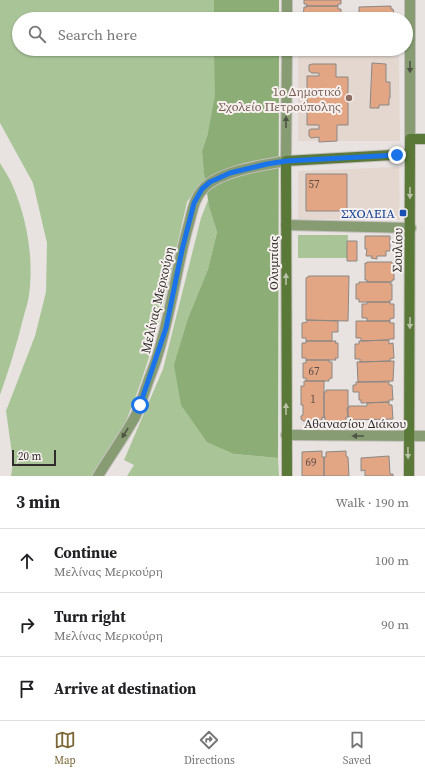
<!DOCTYPE html>
<html lang="en">
<head>
<meta charset="utf-8">
<style>
  :root { --surface:#fff; --page:#f6f6f6; --text:#202124; --muted:#757577; --line:#e0e0e0; --accent:#7c6636 }
  body { margin:0; font-family:"Source Serif 4",serif; background:var(--page); color:var(--text) }
  .scale { position:absolute; left:12px; bottom:10px; width:44px; box-sizing:border-box; padding-left:4px; border:2px solid #2f2d2c; border-top:0; font-size:11px; line-height:14px; white-space:nowrap; color:#2f2d2c; -webkit-text-stroke:3px #f6f0ee; paint-order:stroke }
  .stop { position:absolute; width:12px; height:12px; margin:-9px; border:3px solid #1a73e8; border-radius:50%; background:#fff }
  .stop.end { background:#1a73e8; border-color:#fff; box-shadow:0 1px 4px #0008 }
  .list { margin:0; padding:0; list-style:none }
  h2 { display:flex; justify-content:space-between; align-items:center; height:52px; margin:0; padding:0 16px; font-size:17px }
  h2 small { font-size:13px; font-weight:400; color:var(--muted) }
  .list li { display:grid; grid-template-columns:26px 1fr auto; gap:12px; align-items:center; box-sizing:border-box; height:64px; padding:0 16px; border-top:1px solid var(--line) }
  .list b { display:block; font-size:15px; white-space:nowrap }
  .list p { margin:0; font-size:13px; white-space:nowrap; color:var(--muted) }
  .list em { font-size:13px; font-style:normal; color:var(--muted) }
  .icon { flex:none; width:22px; height:22px; fill:none; stroke:currentColor; stroke-width:2; stroke-linecap:round; stroke-linejoin:round }
  .map { position:relative; flex:none; width:425px; height:476px; overflow:hidden }
  .search { position:absolute; background:var(--surface); box-shadow:0 1px 3px #0004; left:12px; right:12px; top:12px; height:44px; display:flex; align-items:center; gap:10px; box-sizing:border-box; padding:0 14px; border-radius:22px; color:var(--muted); font-size:15px }
  .sheet { height:244px; background:var(--surface) }
  nav { display:flex; justify-content:space-around; align-items:center; box-sizing:border-box; height:56px; border-top:1px solid var(--line); background:var(--surface); font-size:11px; color:var(--muted) }
  nav a { display:grid; justify-items:center; gap:2px }
  nav .on { color:var(--accent) }
  .map>svg:first-child { display:block }
  .built { fill:#e3d7d0 }
  .green { fill:#a9c598 }
  .forest { fill:#8cae76 }
  .building { fill:#e3a685; stroke:#8b8784 }
  .lines { fill:none; stroke-linecap:round; stroke-linejoin:round }
  .street-casing { stroke:#c3bfbc; stroke-width:12 }
  .secondary-casing { stroke:#c3bfbc; stroke-width:12 }
  .street { stroke:#879c72; stroke-width:10 }
  .secondary { stroke:#5a7938; stroke-width:10 }
  .oneway { fill:#4e5444 }
  .oneway2 { fill:#b8c0a5 }
  .route { stroke:#1a73e8; stroke-width:5 }
  .education-dot { fill:#8d6e63; stroke:#f6f0ee; stroke-width:1.5 }
  .transit-dot { fill:#1a4fb4; stroke:#f6f0ee; stroke-width:1.5 }
  .labels { text-anchor:middle; stroke-width:4; stroke-linejoin:round; paint-order:stroke }
  .number-label { font-size:11px; fill:#5c4b42 }
  .education-label { font-size:13px; fill:#785e54; stroke:#f6f0ee; text-anchor:end }
  .transit-label { font-size:13px; fill:#164399; stroke:#f6f0ee; text-anchor:end }
  .street-label { font-size:13px; fill:#2f2d2c; stroke:#f6f0ee }
</style>
</head>
<body>
<div class="map">
<svg width="425" height="476" viewBox="0 0 425 476">
  <rect width="100%" height="100%" fill="#e8e3e0"/>
  <path class="built" d="M298 52H352V56H399L400 141H298Z
    M399 167 400 220 298 219V171Z"/>
  <path class="green" d="M0 0H251L250 19H19V49H248L208 133 202 151 205 181 197 188 187 202C170 275 156 351 126 421 118 439 104 458 94 476H11L13 461 6 411 35 336 46 292 47 243 33 183 0 123Z
    M0 163C4 170 9 177 12 184 27 218 34 258 29 295 28 303 25 311 23 319 17 344 9 369 0 395Z
    M208 200 217 232 208 269 188 318 175 365 234 454 278 458 279 476H127L134 465 124 460 163 369 201 218Z
    M298 235H348L347 258H298Z"/>
  <path class="forest" d="M214 0H279V19H214Z
    M214 49H279L278 458 234 454 207 442 181 405 174 365 188 318 208 269 217 232 209 206 204 174 202 151 208 133 215 95Z"/>
  <path class="building" d="M304 0H341V4H338V6H306L307 4H304Z
    M306 6H338V9H341V19H303L304 7H307Z
    M391 6V9H393L394 13 392 16V19H359V7Z
    M372 63 386 64V82H390V98H389V105H379V108H370Z
    M312 64H336V77H348V125H337V141L319 142V137L311 138 309 136V130L311 129H319V125H307V76H319V73H312L309 71V65Z
    M306 174H347V211H306Z
    M365 236H390V251H386V256H377V259L371 258 372 256H366L367 249H365Z
    M347 241H357V261H347Z
    M367 262H392V264H394V280H392V282H367V280H365V263H367Z
    M309 276H349L348 321 306 320V278Z
    M359 282H390V284H392V300H390V302H359V299H356V284H359Z
    M367 302H390V304H394V318L390 319V321H367V318H362V304H367Z
    M307 320 338 321V332H332V341H306V338H302V323L307 322Z
    M356 321H390V323H394V339H389V340L361 341V338H356Z
    M389 340V344L393 343 394 358 390 359V361L360 362V359H355V344H359V341Z
    M306 341H336L335 343H338V358H335L336 360H306V358H302V343H306Z
    M306 360H329V362H332V378L329 379V381H306V378H303V363H306Z
    M394 361 393 381 358 382 357 362Z
    M304 381H324V418L322 417V420L303 421 301 419V416L303 415V405H301V386H304Z
    M356 382H389V385H392L393 400H389V402L361 403V400H359V392H353V385H356Z
    M326 390H348V417H346V422H325V417L324 418V392H326Z
    M389 402V405H392L393 419 350 420V417H348L347 408H349V406H367V403Z
    M322 451V457H324V476H302V452Z
    M346 451V456L348 457 349 476H324V457H326V452Z
    M389 456 390 474H393V476H365V470L361 471V458Z"/>
  <g class="lines">
    <g class="street-casing">
      <path id="street" d="M287 0V19
        M410 0V139
        M286 225 411 228
        M286 435 425 436
        M98 476C110 456 124 437 135 417 140 407 143 396 147 385 150 376 154 367 157 357 171 314 176 270 188 227 192 214 193 199 204 188 220 171 263 165 286 161L287 49"/>
    </g>
    <g class="secondary-casing">
      <path id="secondary" d="M287 476 286 161 410 154
        M409 476 410 139H425"/>
    </g>
    <use href="#street" class="street"/>
    <use href="#secondary" class="secondary"/>
  </g>
  <defs><path id="oneway-solid" d="M-6-.8H1V-3.2L6.5 0L1 3.2V.8H-6Z"/></defs>
  <g class="oneway">
    <use href="#oneway-solid" transform="translate(410 67) rotate(90)"/>
    <use href="#oneway-solid" transform="translate(286 122) rotate(-90)"/>
    <use href="#oneway-solid" transform="translate(125 433) rotate(122)"/>
    <use href="#oneway-solid" transform="translate(358 436) rotate(-180)"/>
  </g>
  <g class="oneway2">
    <use href="#oneway-solid" transform="translate(410 193) rotate(90)"/>
    <use href="#oneway-solid" transform="translate(286 279) rotate(-90)"/>
    <use href="#oneway-solid" transform="translate(410 323) rotate(91)"/>
    <use href="#oneway-solid" transform="translate(286 409) rotate(-90)"/>
    <use href="#oneway-solid" transform="translate(408 453) rotate(89)"/>
  </g>
  <g class="lines">
    <path class="route" d="M140 405 166 328 182 250 194 203 202 189 210 182 230 173 267 164 286 161 397 155"/>
  </g>
  <circle class="education-dot" cx="349" cy="98" r="4"/>
  <rect class="transit-dot" x="399" y="209" width="8" height="8" rx="2"/>
  <g class="labels">
    <g class="number-label">
      <text x="314" y="188">57</text>
      <text x="314" y="375">67</text>
      <text x="313" y="403">1</text>
      <text x="311" y="466">69</text>
    </g>
    <g class="education-label">
      <text x="341" y="96">1ο Δημοτικό<tspan x="341" dy="15">Σχολείο Πετρούπολης</tspan></text>
    </g>
    <g class="transit-label">
      <text x="395" y="218">ΣΧΟΛΕΙΑ</text>
    </g>
    <g class="street-label">
      <text transform="translate(397 250) rotate(-89)" y="5">Σουλίου</text>
      <text transform="translate(273 263) rotate(-90)" y="5">Ολυμπίας</text>
      <text transform="translate(157 300) rotate(-77)" y="5">Μελίνας Μερκούρη</text>
      <text x="355" y="428">Αθανασίου Διάκου</text>
    </g>
  </g>
</svg>
<div class="scale">20 m</div>
<div class="stop" style="left:140px;top:405px"></div>
<div class="stop end" style="left:397px;top:155px"></div>
<div class="search"><svg class="icon" aria-label="search" viewBox="0 0 24 24"><circle cx="10" cy="10" r="6"/><path d="M15 15l6 6"/></svg>Search here</div>
</div>
<section class="sheet">
<h2>3 min<small>Walk · 190 m</small></h2>
<ul class="list">
<li><svg class="icon" aria-label="ahead" viewBox="0 0 24 24"><path d="M12 20V5M6 11l6-6 6 6"/></svg><div><b>Continue</b><p>Μελίνας Μερκούρη</p></div><em>100 m</em></li>
<li><svg class="icon" aria-label="right" viewBox="0 0 24 24"><path d="M7 20v-9h11M14 6l5 5-5 5"/></svg><div><b>Turn right</b><p>Μελίνας Μερκούρη</p></div><em>90 m</em></li>
<li><svg class="icon" aria-label="arrive" viewBox="0 0 24 24"><path d="M6 21V4h12l-3 4 3 4H6"/></svg><div><b>Arrive at destination</b></div></li>
</ul>
</section>
<nav>
<a class="on"><svg class="icon" aria-label="map" viewBox="0 0 24 24"><path d="M3 6l6-2 6 2 6-2v14l-6 2-6-2-6 2zM9 4v14M15 6v14"/></svg>Map</a>
<a><svg class="icon" aria-label="directions" viewBox="0 0 24 24"><path d="M12 3l9 9-9 9-9-9zM9 14v-3h6M13 9l2 2-2 2"/></svg>Directions</a>
<a><svg class="icon" aria-label="saved" viewBox="0 0 24 24"><path d="M7 4h10v16l-5-4-5 4z"/></svg>Saved</a>
</nav>
</body>
</html>
